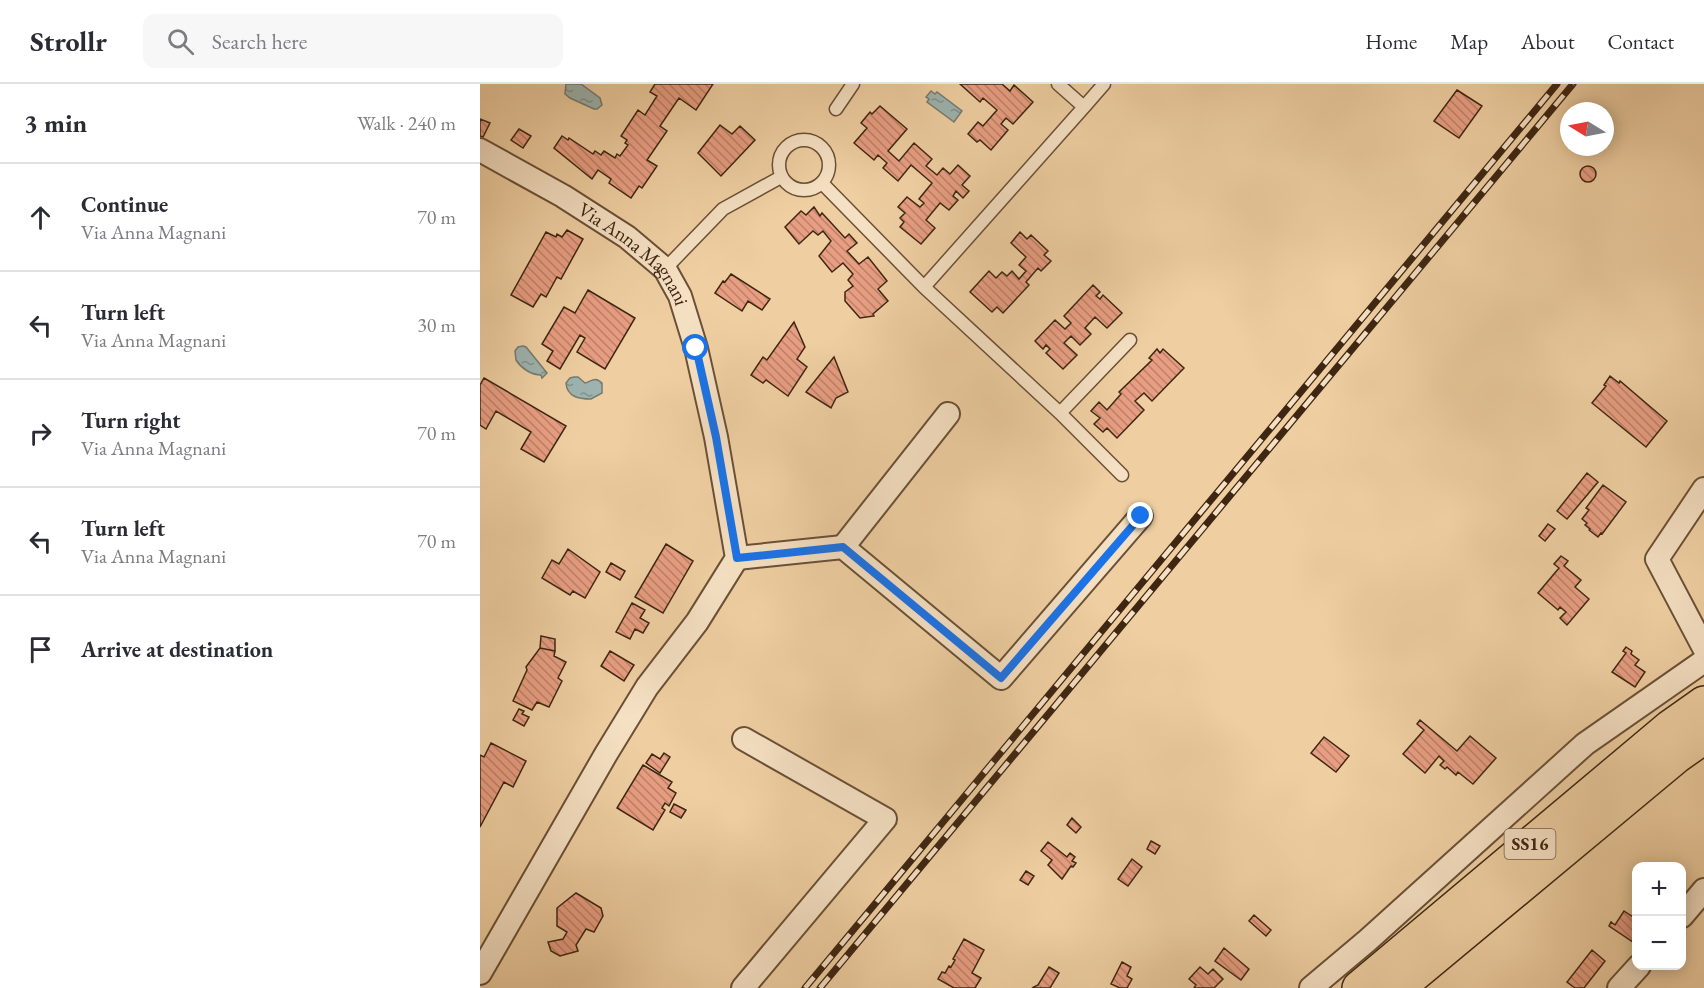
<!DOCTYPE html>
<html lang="en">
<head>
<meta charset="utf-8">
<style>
  :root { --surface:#fff; --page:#f7f7f7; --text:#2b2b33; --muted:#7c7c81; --line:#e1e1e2 }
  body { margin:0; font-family:"EB Garamond",serif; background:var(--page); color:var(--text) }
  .controls { position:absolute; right:18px; bottom:18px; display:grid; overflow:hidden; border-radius:12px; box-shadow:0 3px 15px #0003 }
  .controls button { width:54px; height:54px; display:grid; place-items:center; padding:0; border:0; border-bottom:2px solid var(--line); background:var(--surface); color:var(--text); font:30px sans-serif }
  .compass { position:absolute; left:1080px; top:18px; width:54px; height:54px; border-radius:50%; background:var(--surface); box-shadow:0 3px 15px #0003; rotate:280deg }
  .stop { position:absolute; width:18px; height:18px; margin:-14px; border:4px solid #1a73e8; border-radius:50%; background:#fff }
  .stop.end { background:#1a73e8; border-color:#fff; box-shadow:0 2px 6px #0008 }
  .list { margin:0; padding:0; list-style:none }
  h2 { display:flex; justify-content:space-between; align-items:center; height:78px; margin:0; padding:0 24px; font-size:26px }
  h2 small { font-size:20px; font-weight:400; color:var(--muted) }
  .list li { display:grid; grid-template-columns:39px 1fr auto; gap:18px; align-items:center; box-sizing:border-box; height:108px; padding:0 24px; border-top:2px solid var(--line) }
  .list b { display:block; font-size:22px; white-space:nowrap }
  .list p { margin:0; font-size:20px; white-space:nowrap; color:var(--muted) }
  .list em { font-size:20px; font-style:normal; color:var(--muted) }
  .icon { flex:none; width:33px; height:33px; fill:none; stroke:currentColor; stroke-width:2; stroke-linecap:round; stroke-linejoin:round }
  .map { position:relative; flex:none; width:1224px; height:904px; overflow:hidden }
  header { display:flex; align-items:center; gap:36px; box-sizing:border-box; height:84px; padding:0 30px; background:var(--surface); border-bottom:2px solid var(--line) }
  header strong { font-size:28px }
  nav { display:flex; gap:33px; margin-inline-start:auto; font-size:21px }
  .search { width:420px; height:54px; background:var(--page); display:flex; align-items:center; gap:15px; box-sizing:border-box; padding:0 21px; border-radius:12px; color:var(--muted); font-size:22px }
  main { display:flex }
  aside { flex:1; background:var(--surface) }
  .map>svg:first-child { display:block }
  .water { fill:url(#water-ripples); stroke:#777b71; stroke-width:1.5 }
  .building { fill:url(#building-back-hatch); stroke:#3e2612; stroke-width:1.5 }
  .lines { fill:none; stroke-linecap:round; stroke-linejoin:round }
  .lane-casing { stroke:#6a5036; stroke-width:15 }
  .street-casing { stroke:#6a5036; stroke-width:26 }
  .highway-casing { stroke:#3e2612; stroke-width:36 }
  .lane { stroke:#f5e0c3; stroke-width:12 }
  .street { stroke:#f5e0c3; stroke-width:22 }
  .highway { stroke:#efcfa2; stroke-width:33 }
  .rail-casing { stroke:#3e2612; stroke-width:7 }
  .rail { stroke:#f5e0c3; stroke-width:4.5; stroke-dasharray:14; stroke-linecap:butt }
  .route { stroke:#1a73e8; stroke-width:8 }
  .labels { text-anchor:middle; stroke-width:4.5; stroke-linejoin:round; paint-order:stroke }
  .shield { fill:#f5e0c3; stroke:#755e47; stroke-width:1.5 }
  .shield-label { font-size:18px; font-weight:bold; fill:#3e2612 }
  .street-label { font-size:20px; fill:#3e2612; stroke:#f5e0c3 }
</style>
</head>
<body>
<header>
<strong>Strollr</strong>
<div class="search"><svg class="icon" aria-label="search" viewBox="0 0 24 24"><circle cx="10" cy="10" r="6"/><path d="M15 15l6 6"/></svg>Search here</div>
<nav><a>Home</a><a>Map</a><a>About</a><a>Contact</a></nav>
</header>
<main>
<aside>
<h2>3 min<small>Walk · 240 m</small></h2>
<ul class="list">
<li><svg class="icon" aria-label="ahead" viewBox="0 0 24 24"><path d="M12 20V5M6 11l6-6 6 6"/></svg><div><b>Continue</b><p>Via Anna Magnani</p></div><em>70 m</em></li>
<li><svg class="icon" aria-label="left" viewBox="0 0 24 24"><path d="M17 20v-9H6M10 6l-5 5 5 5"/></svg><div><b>Turn left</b><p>Via Anna Magnani</p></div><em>30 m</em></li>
<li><svg class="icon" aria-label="right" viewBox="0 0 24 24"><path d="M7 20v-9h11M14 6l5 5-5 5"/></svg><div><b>Turn right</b><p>Via Anna Magnani</p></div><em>70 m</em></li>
<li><svg class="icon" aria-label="left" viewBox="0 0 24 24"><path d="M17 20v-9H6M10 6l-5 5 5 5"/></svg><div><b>Turn left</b><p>Via Anna Magnani</p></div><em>70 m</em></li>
<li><svg class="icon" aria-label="arrive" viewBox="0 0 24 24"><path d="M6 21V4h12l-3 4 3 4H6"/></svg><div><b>Arrive at destination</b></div></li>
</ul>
</aside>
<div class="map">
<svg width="1224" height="904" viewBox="0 0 1224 904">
  <defs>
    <pattern id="water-ripples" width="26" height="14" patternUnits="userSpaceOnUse" patternTransform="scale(1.5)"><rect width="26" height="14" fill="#9db4b0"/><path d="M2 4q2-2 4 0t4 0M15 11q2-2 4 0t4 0" fill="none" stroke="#81928e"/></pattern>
    <pattern id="building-back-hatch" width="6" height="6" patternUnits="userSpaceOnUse" patternTransform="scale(1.5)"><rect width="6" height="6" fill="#e89e82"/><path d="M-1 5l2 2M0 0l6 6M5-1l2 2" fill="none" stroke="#bd8169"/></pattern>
  </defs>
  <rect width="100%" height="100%" fill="#efcfa2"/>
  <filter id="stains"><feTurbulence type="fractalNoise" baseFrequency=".00333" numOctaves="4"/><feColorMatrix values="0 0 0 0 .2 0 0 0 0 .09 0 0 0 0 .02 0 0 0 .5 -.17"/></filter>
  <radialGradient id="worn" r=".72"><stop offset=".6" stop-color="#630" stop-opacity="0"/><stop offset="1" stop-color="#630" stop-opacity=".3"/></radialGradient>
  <path class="water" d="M86 0H101L120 14 122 21 117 25H114L90 14 85 10Z
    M451 7 455 10 457 8 482 27 474 38 447 18 449 15 446 13Z
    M43 262 46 263 67 289 62 294 61 291C51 291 41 284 36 276L35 267 38 263Z
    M94 293H98L105 299C112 297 115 292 122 299V309L111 315C99 315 87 313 86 299L90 294Z"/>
  <path class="building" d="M175 0H233L216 26 199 14 180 42 187 47 167 76 177 82 162 104 159 102 151 114 129 99 131 95 118 86 112 95 74 64 82 52 88 56 89 54 113 70 115 67 121 71 124 67 135 74 137 70 140 72 148 61 145 59 147 56 141 52 158 26 165 31 177 12 170 8Z
    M480 0H522L530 7 534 1 553 18 533 40 526 34 521 40 528 46 511 66 500 56 497 58 488 50 498 38 503 42 517 26 503 14 500 18Z
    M977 6 1002 22 979 54 954 37Z
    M400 22 427 45 408 67 419 77 434 59 452 75 446 82 457 91 463 84 470 90 478 81 490 92 482 101 489 107 483 114 476 107 473 112 478 116 469 126 460 119 446 136 455 144 441 160 420 143 424 138 420 134 425 129 418 123 427 113 440 123 444 119 439 115 452 99 431 81 418 97 403 84 407 79 398 71 394 76 374 59 387 44 381 39 390 28 392 30Z
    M0 35 10 39 3 53 0 52Z
    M240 41 252 50 260 42 275 56 241 92 218 69Z
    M39 45 51 52 43 64 31 56Z
    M1100 90a8 8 0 1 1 16 0a8 8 0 1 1-16 0Z
    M334 123 340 132 342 129 365 154 369 150 377 159 367 167 379 180 388 173 407 197 398 205 408 217 393 230 394 232 380 234 365 217V208L373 202 368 196 373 190 363 179 352 188 339 172 351 157 343 147 338 151 333 147 319 160 305 143 321 127 326 131Z
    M87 146 103 155 81 195 77 193 66 213 61 210 53 223 31 211 66 148 76 153 77 150 82 153Z
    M540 148 547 155 551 151 568 167 564 171 571 177 561 187 558 184 546 198 549 201 523 229 517 223 512 228 490 208 509 187 516 194 522 188 527 192 532 187 539 195 546 187 539 181 546 173 531 159Z
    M251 190 290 215 282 226 268 217 262 227 235 209 243 197 245 198Z
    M613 201 620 208 616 212 620 215 623 211 642 229 627 244 615 233 605 244 611 250 600 261 591 252 584 259 597 271 583 285 566 269 570 265 566 261 563 265 555 257 575 236 585 245 591 239 584 232Z
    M108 206 155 234 125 285 97 268 105 254 100 251 80 285 67 277 73 267 62 260 84 223 95 229Z
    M314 238 325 263 317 275 327 283 308 312 286 296 283 299 271 291 283 273 287 276Z
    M677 265 680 269 683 265 704 284 672 317 664 309 655 317 664 326 637 354 627 344 623 348 614 340 620 334 611 327 619 318 627 326 641 310 639 308 672 276 669 274Z
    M354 273 368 308 356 314 351 324 326 308Z
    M1130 292 1139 299 1140 297 1187 337 1166 363 1112 319 1126 302 1124 301Z
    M4 294 86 342 64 378 41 365 51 348 16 327 6 345 0 341V301Z
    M1107 389 1118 398 1087 435 1077 427Z
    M1123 401 1146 418 1122 450 1121 449 1118 453 1109 446 1110 445 1105 441 1107 439 1102 435 1109 426 1106 424Z
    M1068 440 1075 445 1065 457 1059 452Z
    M186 460 213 477 183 529 155 513Z
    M88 465 120 488 105 514 93 507 90 511 62 494 72 476 79 480Z
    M1081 472 1088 477 1084 482 1101 496 1095 503 1109 515 1087 541 1080 534 1086 528 1080 523 1078 526 1058 509 1079 484 1074 480Z
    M131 479 145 487 140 496 126 488Z
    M152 519 165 526 160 534 169 539 163 549 155 545 150 555 136 548Z
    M61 552 75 555V567L60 564Z
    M1146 563 1152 567 1151 570 1159 576 1155 581 1165 588 1155 603 1132 588 1146 569 1143 567Z
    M60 564 75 567 74 572 86 578 78 594 82 597 69 623 57 618 52 626 33 617 47 586 46 583Z
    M130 567 154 581 144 597 121 582Z
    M39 625 44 627 42 630 49 633 44 642 33 636Z
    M940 636 977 667 990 652 1016 674 993 700 978 688 976 691 967 683 965 685 960 681 964 677 959 672 945 689 923 670 944 646 937 640Z
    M844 653 869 672 856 688 831 669Z
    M11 659 46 677 33 703 24 698 0 743V671L4 673Z
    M184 669 190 673 180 689 166 679 172 670 180 675Z
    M163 681 192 698 188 704 196 709 189 722 185 719 182 724 185 726 173 746 137 724Z
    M194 720 206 726 201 734 190 728Z
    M592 734 601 743 596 749 587 741Z
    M671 757 680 762 675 770 667 765Z
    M568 758 587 773 590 769 595 773 592 777 596 779 593 783 591 782 582 795 568 781 572 776 561 767Z
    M652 775 662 783 648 802 638 795Z
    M546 787 554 792 548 801 540 796Z
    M96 809 121 824 123 832 114 848 106 845 96 861 98 867 80 872 71 867 68 858 83 855 87 848 77 842V824Z
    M1144 827 1156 835V860L1129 842 1131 838 1135 841Z
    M774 831 791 846 786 852 769 837Z
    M484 855 504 866 492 889 501 894 495 904H474L458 895 462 888 465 889 469 882 471 883 475 876 473 875Z
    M744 864 769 885 761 896 735 877Z
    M1112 866 1125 877 1104 904H1095L1087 898Z
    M642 878 651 883 647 892 652 895 647 904H640L631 900Z
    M569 883 579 889 570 904H552L558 901Z
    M720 883 728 890 733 885 743 895 734 904H714L716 901 709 895Z"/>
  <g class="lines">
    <g class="lane-casing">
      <path id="lane" d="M578 0 604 23 624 0
        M356 25 373 0
        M299 81a25 25 0 1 1 50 0a25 25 0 1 1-50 0Z
        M342 99 444 203 580 329 642 391
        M185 185 243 125 301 93
        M444 203 604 23
        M580 329 650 256"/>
    </g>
    <g class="street-casing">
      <g id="street">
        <path id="s1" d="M0 66 83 112 147 153 185 185 200 212 216 264 236 353 257 474 217 538 167 603 126 670 0 889"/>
        <path d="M1224 405 1177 475 1224 564"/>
        <path d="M363 463 468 330"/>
        <path d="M257 474 363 463 521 594 661 432"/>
        <path d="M1202 832 1224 806"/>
        <path d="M263 904 405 735 264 655"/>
        <path d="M831 904 888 856 1105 660 1224 577"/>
        <path d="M1139 904 1159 882"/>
      </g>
    </g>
    <g class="highway-casing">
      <path id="highway" d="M879 904 1190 643 1224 619
        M918 904 1197 672 1224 653"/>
    </g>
    <use href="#lane" class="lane"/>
    <use href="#street" class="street"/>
    <use href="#highway" class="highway"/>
    <g class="rail-casing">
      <path id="rail" d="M325 904 1077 0
        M340 904 1093 0"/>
    </g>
    <use href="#rail" class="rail"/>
  </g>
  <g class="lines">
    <path class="route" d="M216 264 236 353 257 474 363 463 521 594 661 432"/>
  </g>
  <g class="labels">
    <rect class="shield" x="1024.5" y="745" width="51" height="30" rx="4.5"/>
    <g class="shield-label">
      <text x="1050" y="766">SS16</text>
    </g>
    <g class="street-label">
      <text dy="7" stroke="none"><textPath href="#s1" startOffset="188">Via Anna Magnani</textPath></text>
    </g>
  </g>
  <rect width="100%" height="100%" filter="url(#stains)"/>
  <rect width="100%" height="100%" fill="url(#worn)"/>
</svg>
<div class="controls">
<button>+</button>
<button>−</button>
</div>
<svg class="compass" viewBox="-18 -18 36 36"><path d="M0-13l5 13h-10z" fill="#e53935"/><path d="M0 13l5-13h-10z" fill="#7c7c81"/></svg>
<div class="stop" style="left:216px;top:264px"></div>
<div class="stop end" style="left:661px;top:432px"></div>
</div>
</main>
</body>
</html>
